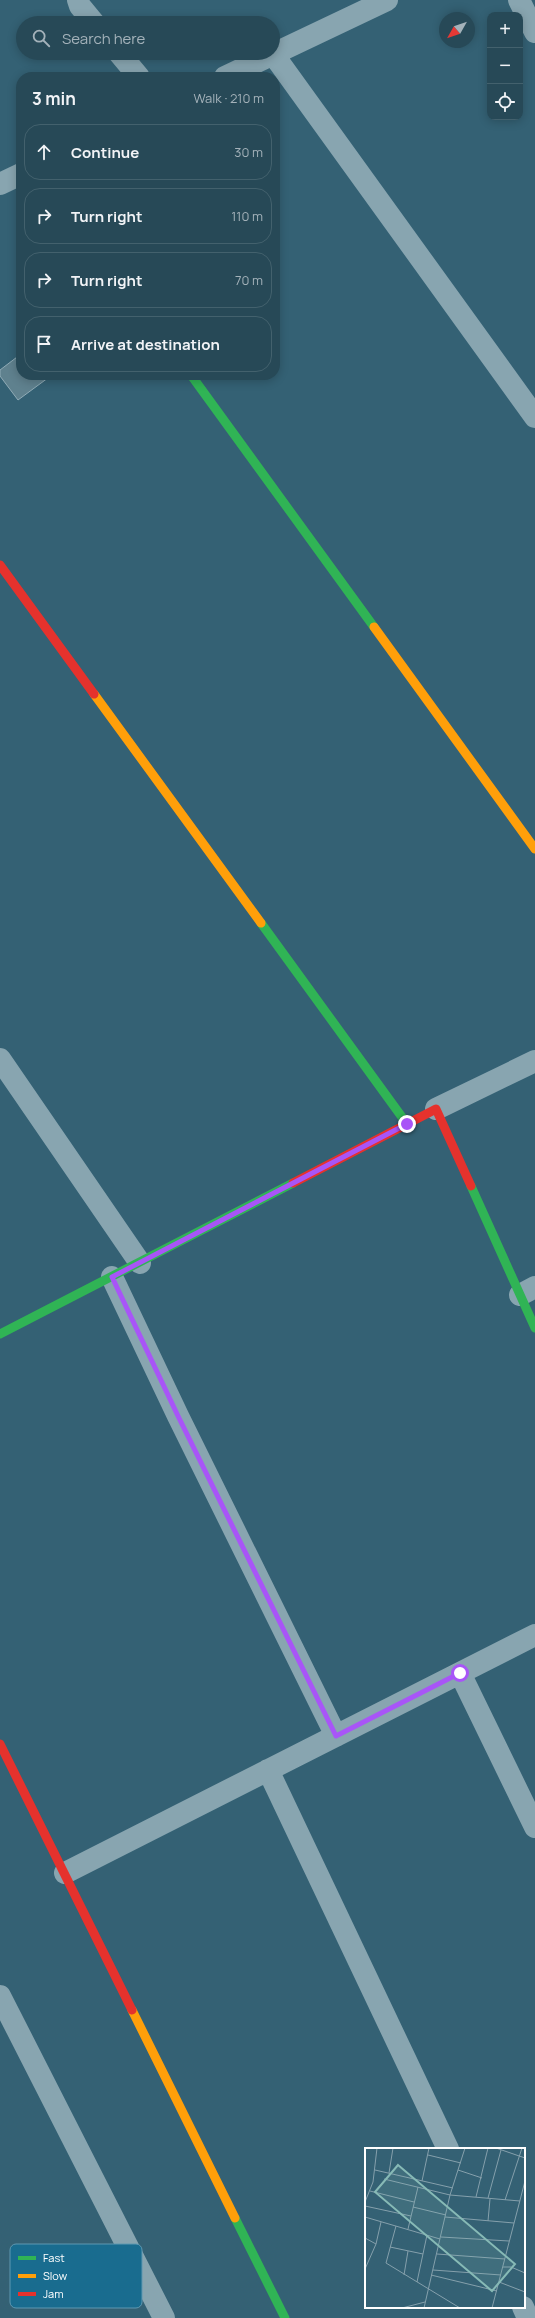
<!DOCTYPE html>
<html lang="en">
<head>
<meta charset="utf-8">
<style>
  :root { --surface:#274957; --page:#2f505d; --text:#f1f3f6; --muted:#a4b2ba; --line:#43616d }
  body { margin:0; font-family:Manrope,sans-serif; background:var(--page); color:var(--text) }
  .controls { position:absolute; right:12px; top:12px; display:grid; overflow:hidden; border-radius:8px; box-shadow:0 2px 10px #0003 }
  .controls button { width:36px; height:36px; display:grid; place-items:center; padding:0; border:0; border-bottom:1px solid var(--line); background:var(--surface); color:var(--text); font:20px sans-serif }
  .compass { position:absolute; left:439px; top:12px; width:36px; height:36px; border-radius:50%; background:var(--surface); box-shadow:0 2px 10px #0003; rotate:230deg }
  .stop { position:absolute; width:12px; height:12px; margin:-9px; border:3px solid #a855f7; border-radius:50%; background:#fff }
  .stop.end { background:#a855f7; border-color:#fff; box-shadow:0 1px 4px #0008 }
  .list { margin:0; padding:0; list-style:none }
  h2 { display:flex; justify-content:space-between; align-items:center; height:52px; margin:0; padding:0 16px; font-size:17px }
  h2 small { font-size:13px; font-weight:400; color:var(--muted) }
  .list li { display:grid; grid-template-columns:26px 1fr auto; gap:12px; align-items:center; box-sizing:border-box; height:56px; margin:0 8px 8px; padding:0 8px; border:1px solid var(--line); border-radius:16px }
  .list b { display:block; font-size:15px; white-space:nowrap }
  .list em { font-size:13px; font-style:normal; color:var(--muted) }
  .icon { flex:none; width:22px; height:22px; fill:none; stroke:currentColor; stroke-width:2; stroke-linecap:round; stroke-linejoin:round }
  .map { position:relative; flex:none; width:535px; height:2318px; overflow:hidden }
  .search { position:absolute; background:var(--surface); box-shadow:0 2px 10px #0003; left:16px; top:16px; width:264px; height:44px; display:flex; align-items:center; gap:10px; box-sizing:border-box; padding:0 14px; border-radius:22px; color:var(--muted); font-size:15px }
  .panel { position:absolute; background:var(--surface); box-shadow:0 2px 10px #0003; left:16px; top:72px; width:264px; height:308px; border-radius:16px }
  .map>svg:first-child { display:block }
  .building { fill:#5f818e; stroke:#90abb6 }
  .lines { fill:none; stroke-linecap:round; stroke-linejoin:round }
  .street { stroke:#88a5b0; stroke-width:22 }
  .fast { stroke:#30b455; stroke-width:9 }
  .slow { stroke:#ff9f0a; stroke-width:9 }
  .jam { stroke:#e5322d; stroke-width:9 }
  .route { stroke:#a855f7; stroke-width:5 }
  .inset-road { fill:none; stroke:#85a0ac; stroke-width:1 }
  .view { fill:#87bab6; fill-opacity:0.15; stroke:#87bab6; stroke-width:2 }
  .inset-edge { fill:none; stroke:#fff; stroke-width:2 }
  .key { fill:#196c8f; stroke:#5e98b1; stroke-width:1 }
  .key-label { font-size:11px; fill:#fff }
</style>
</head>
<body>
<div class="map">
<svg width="535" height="2318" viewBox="0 0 535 2318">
  <rect width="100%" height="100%" fill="#346174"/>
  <path class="building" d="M21 354V375H52L18 400 0 376V370Z"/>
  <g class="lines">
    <path class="street" d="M78 0 80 6 94 23
      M519 0 535 32
      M119 53 139 77
      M273 54 535 417
      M225 77 387 0
      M0 184 21 174
      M0 1059 140 1263
      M436 1109 535 1061
      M112 1277 178 1416 336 1736
      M520 1295 535 1287
      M460 1673 535 1827
      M268 1770 448 2149
      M65 1873 535 1635
      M0 1996 164 2318
      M523 2307 528 2318"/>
    <path class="fast" d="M191 375 374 627
      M261 923 407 1124
      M471 1186 535 1328
      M0 1334 293 1183
      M235 2218 285 2318"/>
    <path class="slow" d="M374 627 535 849
      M94 694 261 923
      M132 2010 235 2218"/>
    <path class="jam" d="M0 565 94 694
      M293 1183 436 1109 471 1186
      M0 1744 132 2010"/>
  </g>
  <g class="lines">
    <path class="route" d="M407 1124 112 1277 178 1416 336 1736 460 1673"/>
  </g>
  <g transform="translate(365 2148)">
    <rect width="160" height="160" fill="#346174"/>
    <path class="inset-road" d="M131 0 160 10M63 7 96 15M10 22 88 40M93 22 117 30M24 25 28 0M19 31 85 47 155 53M57 33 64 0M5 43 49 54M111 49 123 0M123 50 136 2M140 52 157 0M0 54 8 34 12 0M0 58 46 68M48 59 81 67M0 69 75 91M80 69 149 75M123 73 125 51M31 78 21 115 95 160M43 81 53 39M76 89 144 93M0 90 11 96M25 99 58 106M72 106 140 111M138 119H146L160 125M0 121 11 96 16 74M68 122 136 127M39 127 43 103M66 127 132 143M52 134 62 87M134 134 160 144M37 160 60 154M59 160 85 47 100 0M127 160 160 33"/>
    <path class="view" d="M33 17 150 116 127 143 10 44Z"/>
    <rect width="160" height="160" class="inset-edge"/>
  </g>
  <rect x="10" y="2244" width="132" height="64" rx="6" class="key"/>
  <rect x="18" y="2256" width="18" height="4" fill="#30b455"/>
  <rect x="18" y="2274" width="18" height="4" fill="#ff9f0a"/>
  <rect x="18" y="2292" width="18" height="4" fill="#e5322d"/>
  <g class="key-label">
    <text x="43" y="2262">Fast</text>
    <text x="43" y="2280">Slow</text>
    <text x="43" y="2298">Jam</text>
  </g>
</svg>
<div class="controls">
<button>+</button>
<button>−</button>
<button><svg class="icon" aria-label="locate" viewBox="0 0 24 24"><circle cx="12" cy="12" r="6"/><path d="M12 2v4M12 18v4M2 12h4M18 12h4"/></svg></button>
</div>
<svg class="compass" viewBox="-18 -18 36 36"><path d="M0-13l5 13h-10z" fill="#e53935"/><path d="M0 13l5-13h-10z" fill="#a4b2ba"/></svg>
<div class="stop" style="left:460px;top:1673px"></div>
<div class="stop end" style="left:407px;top:1124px"></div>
<div class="search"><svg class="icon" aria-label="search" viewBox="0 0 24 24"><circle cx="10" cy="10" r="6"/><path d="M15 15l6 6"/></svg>Search here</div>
<section class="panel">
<h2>3 min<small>Walk · 210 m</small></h2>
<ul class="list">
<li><svg class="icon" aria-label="ahead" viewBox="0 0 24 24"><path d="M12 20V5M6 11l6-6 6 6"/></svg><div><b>Continue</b></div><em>30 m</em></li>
<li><svg class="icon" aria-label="right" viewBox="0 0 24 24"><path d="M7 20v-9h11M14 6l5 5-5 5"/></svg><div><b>Turn right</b></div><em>110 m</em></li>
<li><svg class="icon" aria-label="right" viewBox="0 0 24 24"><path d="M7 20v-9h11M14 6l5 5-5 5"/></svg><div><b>Turn right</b></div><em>70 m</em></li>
<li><svg class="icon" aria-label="arrive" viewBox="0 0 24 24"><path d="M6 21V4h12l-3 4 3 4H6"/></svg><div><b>Arrive at destination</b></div></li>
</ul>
</section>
</div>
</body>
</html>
